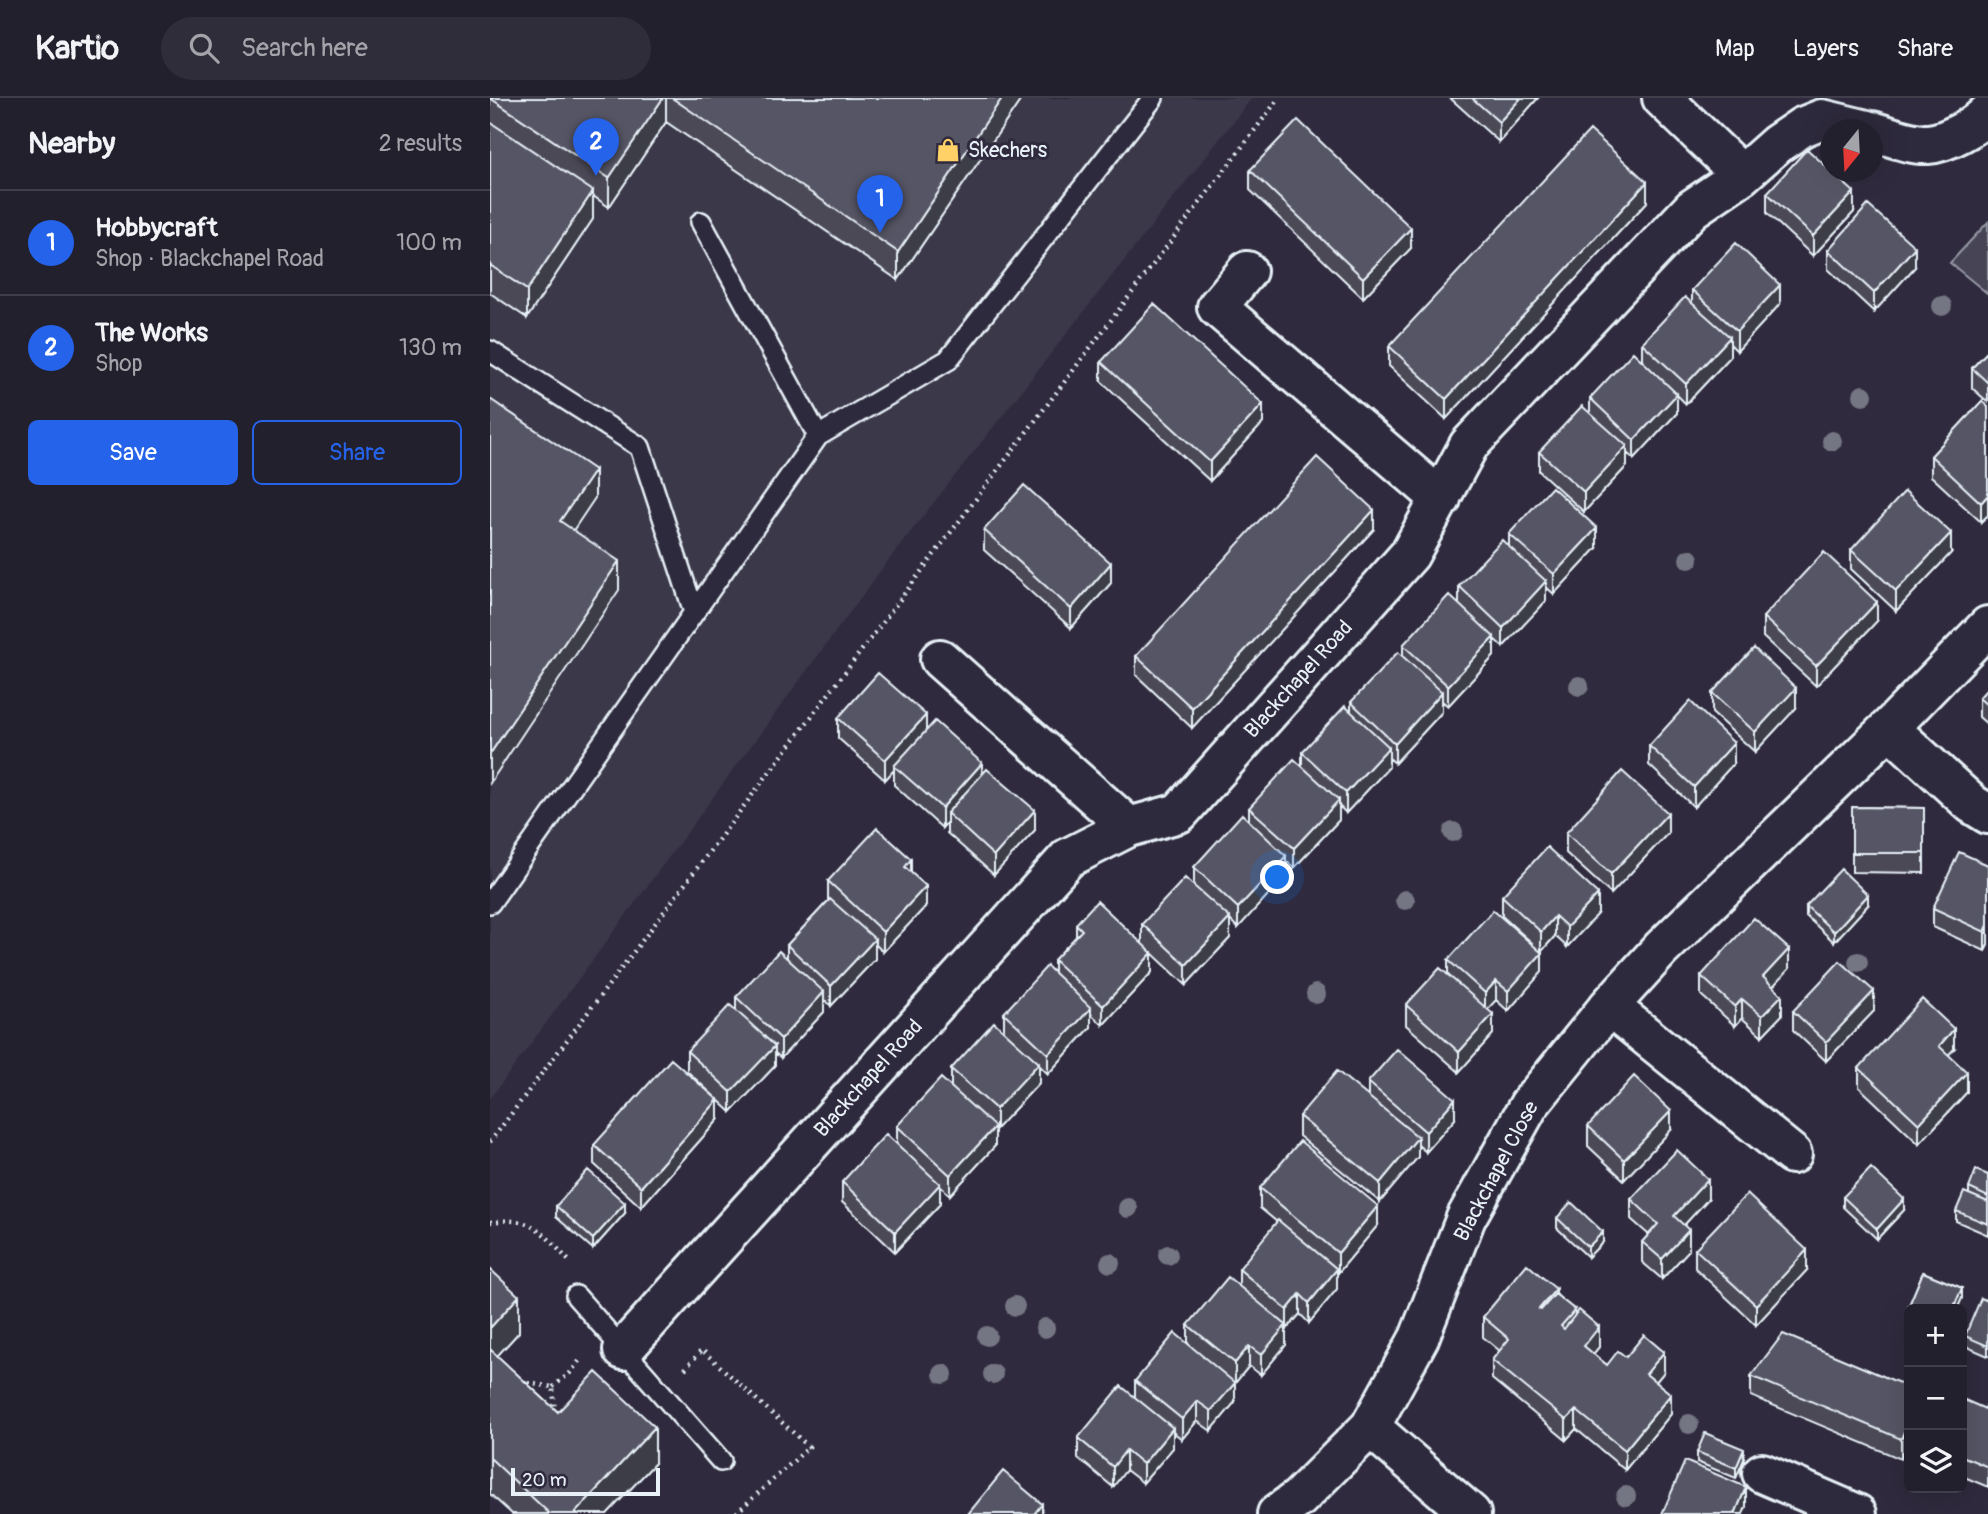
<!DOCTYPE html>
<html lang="en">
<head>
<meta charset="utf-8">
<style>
  :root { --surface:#23202e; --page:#2f2d3a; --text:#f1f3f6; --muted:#a3a3aa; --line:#403e4a; --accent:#2563eb }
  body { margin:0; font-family:Pangolin,sans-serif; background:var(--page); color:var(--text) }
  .controls { position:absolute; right:21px; bottom:21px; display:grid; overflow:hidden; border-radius:10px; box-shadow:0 7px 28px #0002 }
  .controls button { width:63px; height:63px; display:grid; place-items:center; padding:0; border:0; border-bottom:2px solid var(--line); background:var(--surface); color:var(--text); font:35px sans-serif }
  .compass { position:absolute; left:1330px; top:21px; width:63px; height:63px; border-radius:50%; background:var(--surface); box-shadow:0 7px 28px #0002; rotate:198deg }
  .scale { position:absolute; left:21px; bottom:18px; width:149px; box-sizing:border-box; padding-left:7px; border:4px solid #e8f1f8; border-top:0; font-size:19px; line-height:24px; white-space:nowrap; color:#e8f1f8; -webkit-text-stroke:5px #2f2a3d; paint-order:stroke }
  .you { position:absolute; left:788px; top:780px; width:24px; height:24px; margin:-18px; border:5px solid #fff; border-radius:50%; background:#1a73e8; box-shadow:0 0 0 10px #1a73e833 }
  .badge { display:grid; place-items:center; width:46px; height:46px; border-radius:50%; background:var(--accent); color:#fff; font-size:23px; font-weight:700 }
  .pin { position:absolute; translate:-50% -58px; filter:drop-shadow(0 2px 4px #0008) }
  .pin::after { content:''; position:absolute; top:37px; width:24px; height:21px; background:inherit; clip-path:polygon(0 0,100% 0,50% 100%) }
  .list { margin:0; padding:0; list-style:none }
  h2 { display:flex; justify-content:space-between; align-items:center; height:91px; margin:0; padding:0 28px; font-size:30px }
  h2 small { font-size:23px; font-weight:400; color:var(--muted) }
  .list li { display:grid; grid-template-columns:46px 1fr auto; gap:21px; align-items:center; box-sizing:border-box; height:105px; padding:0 28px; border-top:2px solid var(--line) }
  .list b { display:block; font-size:26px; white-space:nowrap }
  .list p { margin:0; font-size:23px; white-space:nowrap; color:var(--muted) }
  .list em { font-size:23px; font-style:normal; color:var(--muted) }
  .actions { display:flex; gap:14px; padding:21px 28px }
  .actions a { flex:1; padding:16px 0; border:2px solid var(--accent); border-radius:10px; text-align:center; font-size:24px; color:var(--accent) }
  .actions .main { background:var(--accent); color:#fff }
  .icon { flex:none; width:38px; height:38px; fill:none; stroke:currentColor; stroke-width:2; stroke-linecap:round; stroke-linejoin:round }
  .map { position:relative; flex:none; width:1498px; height:1416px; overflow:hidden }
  header { display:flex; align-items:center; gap:42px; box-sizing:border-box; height:98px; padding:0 35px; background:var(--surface); border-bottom:2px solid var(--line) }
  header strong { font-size:33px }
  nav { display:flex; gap:38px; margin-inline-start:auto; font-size:24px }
  .search { width:490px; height:63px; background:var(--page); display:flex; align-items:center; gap:18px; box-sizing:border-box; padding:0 24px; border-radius:38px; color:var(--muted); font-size:26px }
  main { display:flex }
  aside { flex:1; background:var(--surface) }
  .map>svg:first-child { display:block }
  .built { fill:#3b3749 }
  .green { fill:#464455; stroke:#979aa6; stroke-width:2 }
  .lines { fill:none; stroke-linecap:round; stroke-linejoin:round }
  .lane-casing { stroke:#e8f1f8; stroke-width:24 }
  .street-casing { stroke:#e8f1f8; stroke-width:44 }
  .path { stroke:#e8f1f8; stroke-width:4.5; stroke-dasharray:2 5; stroke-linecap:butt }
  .lane { stroke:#2f2a3d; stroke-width:19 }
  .street { stroke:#2f2a3d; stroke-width:38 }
  .tree { fill:#757684 }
  .wall { fill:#4b4957; stroke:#e8f1f8; stroke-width:2 }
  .shaded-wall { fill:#3d3c47; stroke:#e8f1f8; stroke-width:2 }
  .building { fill:#575565; stroke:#e8f1f8; stroke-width:2 }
  .labels { text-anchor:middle; stroke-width:6; stroke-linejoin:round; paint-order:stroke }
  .poi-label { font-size:21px; fill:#e8f1f8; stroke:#2f2a3d; text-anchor:start }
  .street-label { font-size:21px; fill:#e8f1f8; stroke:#2f2a3d }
</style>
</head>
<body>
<header>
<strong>Kartio</strong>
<div class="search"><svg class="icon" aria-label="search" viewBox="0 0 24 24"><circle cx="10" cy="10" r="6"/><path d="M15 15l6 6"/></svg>Search here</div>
<nav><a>Map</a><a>Layers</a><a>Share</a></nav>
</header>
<main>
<aside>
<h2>Nearby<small>2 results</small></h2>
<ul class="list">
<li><span class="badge">1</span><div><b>Hobbycraft</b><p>Shop · Blackchapel Road</p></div><em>100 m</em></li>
<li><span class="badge">2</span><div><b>The Works</b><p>Shop</p></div><em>130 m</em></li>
</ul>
<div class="actions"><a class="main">Save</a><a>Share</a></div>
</aside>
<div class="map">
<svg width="1498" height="1416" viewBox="0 0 1498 1416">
  <rect width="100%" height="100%" fill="#2f2a3d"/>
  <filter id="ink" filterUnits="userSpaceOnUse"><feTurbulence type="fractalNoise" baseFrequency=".0143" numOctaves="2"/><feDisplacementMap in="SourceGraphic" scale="14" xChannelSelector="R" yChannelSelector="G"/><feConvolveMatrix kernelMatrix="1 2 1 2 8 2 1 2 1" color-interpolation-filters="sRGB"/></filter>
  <g filter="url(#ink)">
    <path class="built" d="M0 0H762L398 463 0 1001Z"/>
    <path class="green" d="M1498 124V196L1460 165Z"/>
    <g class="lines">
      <g class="lane-casing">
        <path id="lane" d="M211 124 328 338
          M0 253 150 349 204 514
          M0 805 328 338 458 262 663 0
          M86 1198 231 1363"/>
      </g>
      <g class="street-casing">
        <path id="street" d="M1172 0 1252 77
          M1382 33C1400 38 1420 47 1438 46 1456 45 1486 28 1498 15
          M757 173 727 209 951 401
          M450 561 639 729
          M1399 630 1482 706 1498 716
          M1119 908 1302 1056
          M133 1252 578 760 639 729 689 715 920 456 979 347 1202 111 1252 77 1287 46 1312 29 1332 21 1377 32
          M880 1329 981 1416
          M1272 1375 1367 1416
          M787 1416 809 1400 880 1329 929 1240 976 1120 1039 1007 1119 908 1171 851 1399 630 1498 528"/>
      </g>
      <path class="path" d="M0 1044 789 0
        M0 1124C45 1118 52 1134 80 1164
        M195 1271 212 1252 319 1349 245 1416
        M31 1284 63 1289 65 1314
        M63 1289 80 1275 90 1262"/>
      <use href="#lane" class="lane"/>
      <use href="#street" class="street"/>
    </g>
    <g class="tree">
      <circle cx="1452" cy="208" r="10"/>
      <circle cx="1373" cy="297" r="10"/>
      <circle cx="1342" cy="343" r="10"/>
      <circle cx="1199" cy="461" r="10"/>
      <circle cx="1089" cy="588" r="10"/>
      <circle cx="963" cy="734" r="10"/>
      <circle cx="915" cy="802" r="10"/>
      <circle cx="1368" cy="864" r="10"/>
      <circle cx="826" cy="896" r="10"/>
      <circle cx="638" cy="1110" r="10"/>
      <circle cx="678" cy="1157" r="10"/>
      <circle cx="620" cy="1165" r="10"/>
      <circle cx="525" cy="1208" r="10"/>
      <circle cx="555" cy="1230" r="10"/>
      <circle cx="497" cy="1238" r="10"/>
      <circle cx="453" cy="1276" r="10"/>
      <circle cx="503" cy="1276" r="10"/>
      <circle cx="1199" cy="1326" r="10"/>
      <circle cx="1136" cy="1398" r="10"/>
    </g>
    <path class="wall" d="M0 0H532L408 182 176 24 119 109 103 98V121L37 220 0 195Z
      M960 0H1048L1009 44Z
      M760 72 921 150 873 200 760 92Z
      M1277 95 1364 114 1323 158 1277 115Z
      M1157 104 956 321 899 268V248Z
      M1338 152 1425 169 1384 214 1338 171Z
      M1202 192 1290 206 1247 253 1240 246V259L1196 306 1187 297V315L1144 361 1137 355V368L1094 414 1049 373V354L1100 314V300L1152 263V245L1202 205Z
      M1498 253V304L1482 290V270Z
      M611 264 773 325 720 383 611 283Z
      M1492 303 1491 424 1441 378V358Z
      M884 431 702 630 646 577V558Z
      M494 432 621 485 581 530 494 452Z
      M1019 436 1107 450 1064 496 1056 489V503L1013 549 1004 541V558L958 608 952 603V614L905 665 899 660V669L856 715 849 708V722L804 770 796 763V777L748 830 740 822V840L696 887 662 855V874L613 927 601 916V929L558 976 549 967V985L506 1031 505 1030V1048L460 1097 450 1088V1106L405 1154 352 1104V1084L407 1046V1028L461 989V971L514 933V915L564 875V862L586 839V826L652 845V826L704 788V769L759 723V710L812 668V654L861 614V604L913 559V547L969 506V488L1019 449Z
      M1361 452 1461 455 1406 513 1361 471Z
      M1273 519 1387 523 1326 588 1273 539Z
      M1498 590V627L1489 619V600Z
      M1222 595 1306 610 1265 654 1222 615Z
      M348 620 436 633 492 676 545 732 504 777 457 735V724L452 730 404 687V672L395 682 348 640Z
      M1159 648 1244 665 1204 709 1159 667Z
      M1362 709 1434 710V775L1362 774Z
      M1076 735H1178L1121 796 1076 755Z
      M1498 767V847L1495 853 1443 829V810Z
      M421 775 436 808 393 854 385 846V861L341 908 334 901V914L291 960 285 955V968L241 1014 197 973V953L246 912V899L297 860V847L338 803V783Z
      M1012 798 1108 816 1077 849 1065 838 1051 854 1052 874 1018 913 1006 902 997 911 1003 936 969 974 916 927V907L958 876V862L1042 845 1012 818Z
      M1378 807 1344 844 1316 818V808Z
      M1299 871 1283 888 1292 917 1272 938 1252 920 1245 928 1211 897V878Z
      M1303 913H1384L1336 963 1303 932Z
      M1464 951 1458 957 1477 994 1429 1046 1369 989V970Z
      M878 984 965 1021 936 1054 928 1047V1059L890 1104 809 1038V1018L878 999Z
      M228 1022 151 1109 104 1066V1047Z
      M1098 1028 1181 1032 1134 1082 1098 1048Z
      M1498 1077V1137L1466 1123V1113L1479 1096V1090Z
      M770 1090 888 1127 848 1175 847 1174V1191L819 1225 810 1216 797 1231 796 1230V1247L771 1277 759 1268 745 1285V1304L721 1333 707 1323 692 1341 683 1334V1350L653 1385 636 1372 623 1389 588 1360V1340L645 1299V1283L698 1246V1227L749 1188V1171L787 1124 770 1110Z
      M1353 1099 1414 1112 1387 1141 1353 1109Z
      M1141 1101H1218L1194 1127 1199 1152 1172 1181 1152 1164V1144L1159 1137 1141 1121Z
      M66 1108 135 1115 103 1151 66 1119Z
      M1067 1120 1113 1144 1098 1159 1067 1130Z
      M1205 1151 1317 1172 1266 1227 1205 1170Z
      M0 1171 29 1234 7 1258 68 1314 165 1365 117 1416H22L0 1396Z
      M1433 1174 1472 1190V1200L1467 1211H1419V1223L1417 1222V1212Z
      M1066 1196 1085 1218 1109 1249 1103 1256 1117 1267 1136 1259 1174 1274 1166 1284 1181 1316 1135 1372 1086 1331 1076 1342 1002 1281V1262L1010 1253 993 1239V1219Z
      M1498 1203V1258L1475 1248V1238Z
      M1261 1278 1419 1289V1355L1414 1353 1411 1361 1261 1298Z
      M1472 1301 1495 1311 1498 1304V1389L1472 1378Z
      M1207 1354 1254 1361 1246 1380 1207 1364Z"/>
    <path class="shaded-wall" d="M173 0H176V24L119 109V80Z
      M512 0H532L408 182V154Z
      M1031 0H1048L1009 44V24Z
      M1157 84V104L956 321V301Z
      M103 93V121L37 220V192Z
      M1364 94V114L1323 158V138Z
      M921 130V150L873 200V180Z
      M1425 149V169L1384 214V195Z
      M1290 187V206L1247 253V233Z
      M1240 239V259L1196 306V286Z
      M1187 296V315L1144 361V342Z
      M773 306V325L720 383V364Z
      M1137 348V368L1094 414V394Z
      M105 372V400L70 452V423Z
      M1498 397V417L1491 424V405Z
      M884 412V431L702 630V610Z
      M1107 430V450L1064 496V476Z
      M1461 435V455L1406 513V493Z
      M129 463V492L0 685V656Z
      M621 465V485L581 530V511Z
      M1056 483V503L1013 549V530Z
      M1387 504V523L1326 588V568Z
      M1004 539V558L958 608V588Z
      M1306 590V610L1265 654V634Z
      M952 594V614L905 665V646Z
      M436 617V637L404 668V672L395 682V662Z
      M1244 645V665L1204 709V689Z
      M899 649V669L856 715V695Z
      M492 665V685L457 715V724L452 730V710Z
      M849 702V722L804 770V750Z
      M545 712V732L504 777V758Z
      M1178 715V735L1121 796V776Z
      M796 758V777L748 830V810Z
      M421 761V781L415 769Z
      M436 788V808L393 854V834Z
      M1108 796V816L1077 849V829Z
      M1378 797V807L1344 844V834Z
      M1065 818V838L1051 854V834Z
      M740 820V840L696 887V867Z
      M1498 827V847L1495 853V834Z
      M385 841V861L341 908V888Z
      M1299 851V871L1273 899V879Z
      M662 855V874L613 927V908Z
      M1052 855V874L1018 913V893Z
      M1006 883V902L995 914V895Z
      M1384 893V913L1336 963V944Z
      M334 894V914L291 960V941Z
      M1292 897V917L1272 938V918Z
      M1252 901V920L1245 928V909Z
      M601 910V929L558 976V956Z
      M1003 916V936L969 974V954Z
      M1464 931V951L1449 967V948Z
      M285 948V968L241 1014V994Z
      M549 965V985L506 1031V1011Z
      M1477 974V994L1429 1046V1026Z
      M965 1001V1021L936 1054V1034Z
      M228 1002V1022L151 1109V1089Z
      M1181 1013V1032L1134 1082V1062Z
      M505 1029V1048L460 1097V1077Z
      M928 1039V1059L890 1104V1085Z
      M1218 1081V1101L1184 1138V1118Z
      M450 1086V1106L405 1154V1134Z
      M1414 1101V1112L1387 1141V1131Z
      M135 1105V1115L103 1151V1141Z
      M888 1108V1127L848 1175V1155Z
      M1199 1132V1152L1172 1181V1161Z
      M1113 1134V1144L1098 1159V1149Z
      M1317 1152V1172L1266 1227V1207Z
      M847 1171V1191L819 1225V1205Z
      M1472 1190V1200L1467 1211H1463Z
      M1066 1191V1210L1049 1230V1211Z
      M810 1196V1216L797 1231V1212Z
      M29 1198V1234L0 1266V1230Z
      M1085 1212V1231L1071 1248V1228Z
      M796 1227V1247L771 1277V1257Z
      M1109 1229V1249L1094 1267V1248Z
      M759 1248V1268L745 1285V1304L721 1333V1313L745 1285V1265Z
      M1174 1254V1274L1156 1296V1276Z
      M1181 1296V1316L1135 1372V1352Z
      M707 1303V1323L692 1341V1321Z
      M1086 1312V1331L1076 1342V1322Z
      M165 1329V1365L117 1416H84Z
      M683 1330V1350L653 1385V1366Z
      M1414 1334V1353L1411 1361V1341Z
      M1254 1351V1361L1246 1380V1370Z
      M636 1352V1372L623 1389V1369Z
      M1256 1389V1409L1253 1416H1245Z
      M552 1406V1416H544Z"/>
    <path class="building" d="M0 0H173L119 80Z
      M182 0H512L408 154Z
      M982 0H1031L1009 24Z
      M808 22 921 130 873 180 760 72Z
      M0 24 103 93 37 192 0 167Z
      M1100 32 1157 84 956 301 899 248Z
      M1317 51 1340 72V74H1342L1364 94 1323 138 1277 95Z
      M1378 107 1425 149 1384 195 1338 152Z
      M1246 145 1290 187 1247 233 1202 192Z
      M1195 199 1240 239 1196 286 1152 245Z
      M664 206 773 306 720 364 611 264Z
      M1498 253V285L1482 270Z
      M1143 254 1187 296 1144 342 1100 300Z
      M0 301 105 372 70 423 129 463 0 656Z
      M1492 303 1498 309V397L1491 405 1441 358Z
      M1092 308 1137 348 1094 394 1049 354Z
      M827 359 884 412 702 610 646 558Z
      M534 387 621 465 581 511 494 432Z
      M1062 389 1107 430 1064 476 1019 436Z
      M1415 393 1461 435 1406 493 1361 452Z
      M1012 442 1056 483 1013 530 969 488Z
      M1334 454 1387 504 1326 568 1273 519Z
      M959 497 1004 539 958 588 913 547Z
      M1264 550 1306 590 1265 634 1222 595Z
      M908 554 952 594 905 646 861 604Z
      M388 575 436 617 395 662 348 620Z
      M1498 590V608L1489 600Z
      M1200 603 1244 645 1204 689 1159 648Z
      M855 608 899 649 856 695 812 654Z
      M445 623 492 665 452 710 404 668Z
      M804 661 849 702 804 750 759 710Z
      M497 671 545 712 504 758 457 715Z
      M1132 673 1178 715 1121 776 1076 735Z
      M1362 709 1434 710V755H1362Z
      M752 716 796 758 748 810 704 769Z
      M387 730 421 761 415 769 436 788 393 834 338 783Z
      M1057 749 1108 796 1077 829 1065 818 1051 834 1012 798Z
      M1469 754 1498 767V827L1495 834 1443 810Z
      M1351 771 1378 797 1344 834 1316 808Z
      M695 780 740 820 696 867 652 826Z
      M340 801 385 841 341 888 297 847Z
      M607 803 662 855 613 908 564 862 592 832 586 826Z
      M1003 812 1052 855 1018 893 1006 883 995 895 958 862Z
      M1264 820 1299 851 1273 879 1292 897 1272 918 1252 901 1245 909 1211 878Z
      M289 853 334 894 291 941 246 899Z
      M1350 863 1384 893 1336 944 1303 913Z
      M557 868 601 910 558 956 514 915Z
      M950 870 1003 916 969 954 916 907Z
      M1432 901 1464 931 1449 948 1477 974 1429 1026 1369 970Z
      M240 907 285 948 241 994 197 953Z
      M504 924 549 965 506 1011 461 971Z
      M907 951 965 1001 936 1034 878 984Z
      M181 961 228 1002 151 1089 104 1047Z
      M847 973 928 1039 890 1085 809 1018Z
      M1144 978 1181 1013 1134 1062 1098 1028Z
      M451 980 505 1029 460 1077 407 1028Z
      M396 1036 450 1086 405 1134 352 1084Z
      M810 1043 888 1108 848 1155 770 1090Z
      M1187 1052 1218 1081 1184 1118 1199 1132 1172 1161 1152 1144 1168 1126 1141 1101Z
      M1381 1070 1414 1101 1387 1131 1353 1099Z
      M98 1072 135 1105 103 1141 66 1108Z
      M1486 1072 1498 1077V1099L1479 1090Z
      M1474 1094 1498 1104V1126L1466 1113Z
      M1257 1096 1317 1152 1266 1207 1205 1151Z
      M1081 1104 1113 1134 1098 1149 1067 1120Z
      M788 1122 847 1171 819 1205 810 1196 797 1212 749 1171Z
      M1037 1166 1066 1191 1049 1211 1051 1212 1065 1196 1085 1212 1071 1228 1074 1231 1089 1212 1109 1229 1094 1248 1117 1267 1128 1253 1136 1259 1154 1237 1174 1254 1156 1276 1181 1296 1135 1352 1086 1312 1076 1322 1002 1262 1019 1241 993 1219Z
      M0 1171 29 1198 0 1230Z
      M1433 1174 1472 1190 1463 1211H1419V1213L1417 1212Z
      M738 1179 796 1227 771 1257 759 1248 745 1265 698 1227Z
      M1491 1200 1498 1203V1248L1475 1238Z
      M685 1235 745 1285 721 1313 707 1303 692 1321 645 1283Z
      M1293 1236 1419 1289V1336L1414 1334 1411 1341 1261 1278Z
      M0 1251 68 1314 106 1274 165 1329 84 1416H60L0 1360Z
      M631 1288 683 1330 653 1366 636 1352 623 1369 588 1340Z
      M1472 1301 1495 1311 1498 1304V1369L1472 1358Z
      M1215 1335 1254 1351 1246 1370 1207 1354Z
      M1195 1363 1256 1389 1245 1416H1172Z
      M513 1373 552 1406 544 1416H478Z"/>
  </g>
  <defs>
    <g id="shop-bare" transform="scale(1.89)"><path d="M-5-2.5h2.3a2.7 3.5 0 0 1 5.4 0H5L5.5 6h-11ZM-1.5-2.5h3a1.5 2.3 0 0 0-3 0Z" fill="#ffd166" stroke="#2f2a3d" stroke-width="2.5" paint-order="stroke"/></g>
  </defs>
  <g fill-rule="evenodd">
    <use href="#shop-bare" x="458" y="52"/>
  </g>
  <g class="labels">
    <g class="poi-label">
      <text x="478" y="59">Skechers</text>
    </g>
    <g class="street-label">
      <text transform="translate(808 581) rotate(-48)" y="7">Blackchapel Road</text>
      <text transform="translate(378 980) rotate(-48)" y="7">Blackchapel Road</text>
      <text transform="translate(1006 1073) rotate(-62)" y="7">Blackchapel Close</text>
    </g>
  </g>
</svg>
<div class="controls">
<button>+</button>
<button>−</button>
<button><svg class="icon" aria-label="layers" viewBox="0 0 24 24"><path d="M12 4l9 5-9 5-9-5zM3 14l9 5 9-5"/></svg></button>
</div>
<svg class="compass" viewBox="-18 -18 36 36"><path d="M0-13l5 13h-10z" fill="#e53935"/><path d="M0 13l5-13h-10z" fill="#a3a3aa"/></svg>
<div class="scale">20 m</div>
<div class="you"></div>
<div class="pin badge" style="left:390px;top:135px">1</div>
<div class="pin badge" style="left:106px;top:78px">2</div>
</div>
</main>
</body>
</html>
